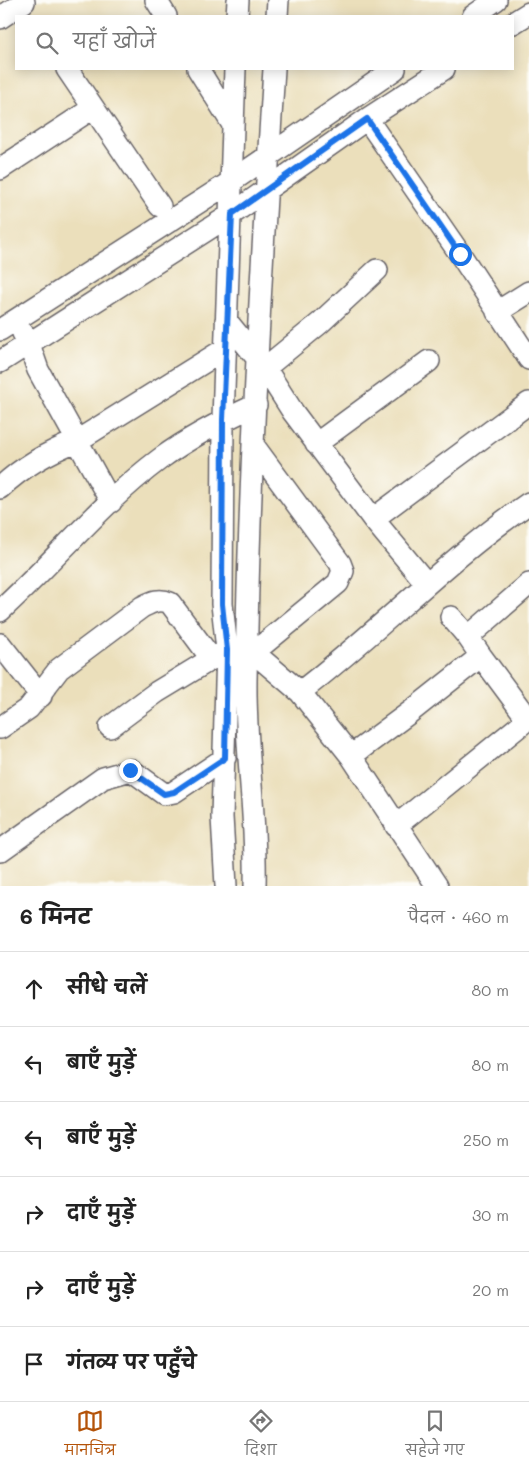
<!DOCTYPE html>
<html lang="hi">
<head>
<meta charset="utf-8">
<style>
  :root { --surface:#fff; --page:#f2f2f2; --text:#222; --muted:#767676; --line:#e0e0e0; --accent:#b45309 }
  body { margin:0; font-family:Mali,"Playpen Sans Deva",sans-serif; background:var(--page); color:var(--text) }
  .stop { position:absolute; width:15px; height:15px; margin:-11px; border:4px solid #1a73e8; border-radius:50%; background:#fff }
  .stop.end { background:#1a73e8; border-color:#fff; box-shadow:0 1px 5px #0008 }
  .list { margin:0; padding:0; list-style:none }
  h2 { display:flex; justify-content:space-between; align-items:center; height:65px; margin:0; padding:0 20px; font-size:21px }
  h2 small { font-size:16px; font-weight:400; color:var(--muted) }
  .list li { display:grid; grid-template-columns:32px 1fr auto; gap:15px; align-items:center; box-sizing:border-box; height:75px; padding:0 20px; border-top:1px solid var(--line) }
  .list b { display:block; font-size:19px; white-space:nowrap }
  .list em { font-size:16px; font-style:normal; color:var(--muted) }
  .icon { flex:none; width:28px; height:28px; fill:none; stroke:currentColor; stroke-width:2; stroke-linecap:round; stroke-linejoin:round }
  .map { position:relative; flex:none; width:529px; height:886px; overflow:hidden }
  .search { position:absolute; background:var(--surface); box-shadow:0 2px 12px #0003; left:15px; right:15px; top:15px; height:55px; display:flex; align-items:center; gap:12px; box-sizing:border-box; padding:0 18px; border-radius:0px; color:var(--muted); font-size:19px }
  .sheet { height:515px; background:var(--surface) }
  nav { display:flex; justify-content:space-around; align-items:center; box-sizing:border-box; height:70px; border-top:1px solid var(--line); background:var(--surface); font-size:14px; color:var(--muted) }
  nav a { display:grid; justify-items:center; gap:2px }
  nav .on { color:var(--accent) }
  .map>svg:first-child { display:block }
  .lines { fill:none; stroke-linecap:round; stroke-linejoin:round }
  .minor-casing { stroke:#686468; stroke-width:24 }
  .minor { stroke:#fff; stroke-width:21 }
  .route { stroke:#1a73e8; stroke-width:6 }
</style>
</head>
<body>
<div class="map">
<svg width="529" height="886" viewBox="0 0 529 886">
  <rect width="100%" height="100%" fill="#fdfcf7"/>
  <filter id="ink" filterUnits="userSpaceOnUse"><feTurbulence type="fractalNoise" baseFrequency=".02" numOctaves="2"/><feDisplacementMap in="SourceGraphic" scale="10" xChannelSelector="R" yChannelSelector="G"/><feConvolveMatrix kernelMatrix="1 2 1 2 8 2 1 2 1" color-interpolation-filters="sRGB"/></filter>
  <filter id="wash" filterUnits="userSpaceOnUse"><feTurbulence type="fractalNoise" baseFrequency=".0096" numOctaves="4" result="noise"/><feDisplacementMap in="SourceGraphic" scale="20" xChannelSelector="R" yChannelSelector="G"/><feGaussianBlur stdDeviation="1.12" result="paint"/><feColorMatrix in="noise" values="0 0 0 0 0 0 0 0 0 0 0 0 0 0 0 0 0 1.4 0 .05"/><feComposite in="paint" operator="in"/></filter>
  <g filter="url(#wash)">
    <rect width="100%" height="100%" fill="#ebdfbb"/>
  </g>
  <g filter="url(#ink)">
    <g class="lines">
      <g class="minor-casing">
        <path id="minor" d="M156 0 166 16
          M237 16 238 0
          M277 16 278 0
          M473 16 496 0
          M0 18 24 2
          M513 23 529 13
          M67 69 160 206
          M198 69 233 125
          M367 119 460 254 529 359
          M0 169 93 108
          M497 312 529 292
          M226 320 265 368 293 412 373 519 426 583
          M0 330 232 181 395 69
          M23 333 29 344 38 370 111 502
          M0 362 232 214 367 119 444 69
          M265 368 320 323 377 270
          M316 444 429 361
          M0 488C22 467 48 452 77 441L225 349
          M373 519 529 403
          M0 611C54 562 101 503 160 459 190 437 223 420 256 405
          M451 617 468 637
          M0 644 41 696
          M247 647 300 692
          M253 653 338 583 343 571 340 563 254 446
          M110 727 157 692 223 652
          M0 728 29 708 59 669 142 607C152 602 159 598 170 603L211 658
          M351 756 300 692C379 632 447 559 529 503
          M396 826 523 723 524 714 481 656
          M0 851 103 778 131 770 164 794 174 792 225 758
          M226 886 222 817 227 650 222 604 223 420 235 69
          M255 886C257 818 245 749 246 681 249 477 261 272 274 69
          M437 886 351 756 409 713 481 656 468 637 529 584"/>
      </g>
      <use href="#minor" class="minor"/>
    </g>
  </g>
  <g class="lines" filter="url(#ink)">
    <path class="route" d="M130 770 164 794 174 792 225 758 227 650 222 604 223 420 232 214 367 119 460 254"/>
  </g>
</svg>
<div class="stop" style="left:460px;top:254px"></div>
<div class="stop end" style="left:130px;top:770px"></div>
<div class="search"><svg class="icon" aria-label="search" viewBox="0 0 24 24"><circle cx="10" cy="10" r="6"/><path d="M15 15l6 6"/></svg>यहाँ खोजें</div>
</div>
<section class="sheet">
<h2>6 मिनट<small>पैदल · 460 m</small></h2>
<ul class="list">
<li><svg class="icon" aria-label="ahead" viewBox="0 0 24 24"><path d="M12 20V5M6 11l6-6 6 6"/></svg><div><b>सीधे चलें</b></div><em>80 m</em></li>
<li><svg class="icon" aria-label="left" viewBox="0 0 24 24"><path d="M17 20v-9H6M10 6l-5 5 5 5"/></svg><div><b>बाएँ मुड़ें</b></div><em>80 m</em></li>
<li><svg class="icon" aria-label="left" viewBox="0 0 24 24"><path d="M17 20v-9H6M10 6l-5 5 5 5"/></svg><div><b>बाएँ मुड़ें</b></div><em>250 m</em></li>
<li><svg class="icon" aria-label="right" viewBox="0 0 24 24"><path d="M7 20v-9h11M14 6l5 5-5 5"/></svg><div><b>दाएँ मुड़ें</b></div><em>30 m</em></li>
<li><svg class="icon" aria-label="right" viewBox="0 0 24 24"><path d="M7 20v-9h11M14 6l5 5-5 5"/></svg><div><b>दाएँ मुड़ें</b></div><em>20 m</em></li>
<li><svg class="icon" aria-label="arrive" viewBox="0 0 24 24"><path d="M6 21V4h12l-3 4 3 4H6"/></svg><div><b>गंतव्य पर पहुँचे</b></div></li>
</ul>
</section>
<nav>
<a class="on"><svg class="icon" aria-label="map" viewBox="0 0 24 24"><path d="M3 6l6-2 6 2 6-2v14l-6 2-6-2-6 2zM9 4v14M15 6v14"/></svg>मानचित्र</a>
<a><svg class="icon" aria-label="directions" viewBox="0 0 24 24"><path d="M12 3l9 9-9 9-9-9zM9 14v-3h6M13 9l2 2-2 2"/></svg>दिशा</a>
<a><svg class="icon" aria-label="saved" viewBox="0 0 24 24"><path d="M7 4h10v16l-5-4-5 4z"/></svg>सहेजे गए</a>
</nav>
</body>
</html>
